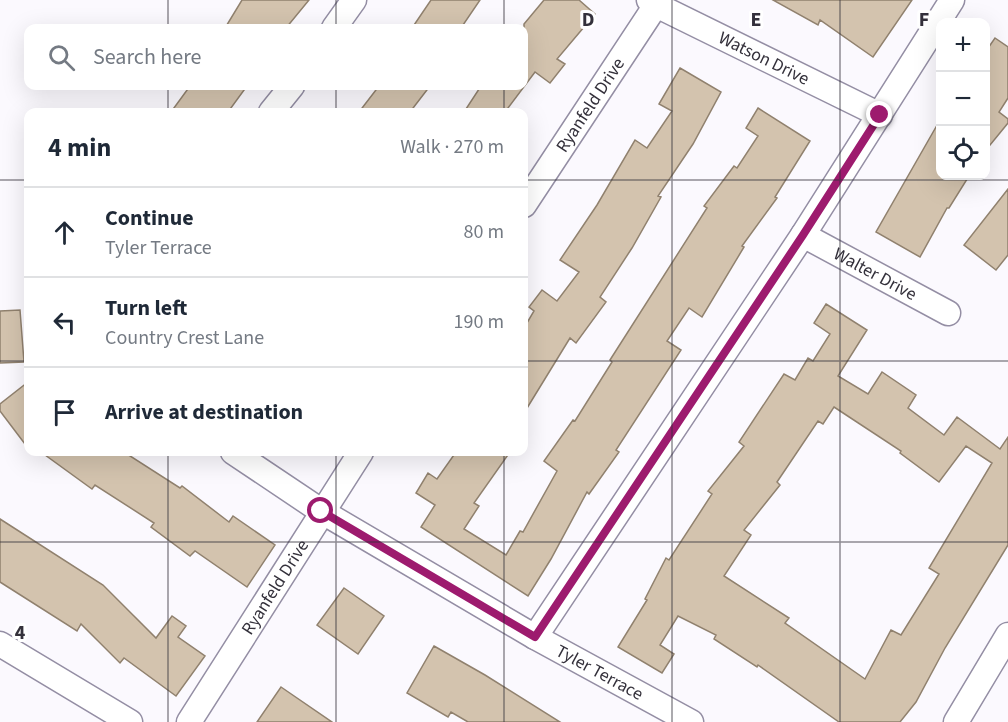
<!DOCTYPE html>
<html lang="en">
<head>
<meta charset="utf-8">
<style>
  :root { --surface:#fff; --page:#f2f2f3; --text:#1f2937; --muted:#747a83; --line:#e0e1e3 }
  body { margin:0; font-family:"Source Sans 3",sans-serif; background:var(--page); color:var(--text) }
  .controls { position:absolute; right:18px; top:18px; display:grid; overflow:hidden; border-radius:12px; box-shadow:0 6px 24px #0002 }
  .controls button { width:54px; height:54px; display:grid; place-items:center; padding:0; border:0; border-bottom:2px solid var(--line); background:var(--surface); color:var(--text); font:30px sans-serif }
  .stop { position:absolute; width:18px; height:18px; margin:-14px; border:4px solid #9d1b6e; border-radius:50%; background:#fff }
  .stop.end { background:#9d1b6e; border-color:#fff; box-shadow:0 2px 6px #0008 }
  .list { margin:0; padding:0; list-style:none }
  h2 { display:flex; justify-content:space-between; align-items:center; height:78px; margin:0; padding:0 24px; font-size:26px }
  h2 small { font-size:20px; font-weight:400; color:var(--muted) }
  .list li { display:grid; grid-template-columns:39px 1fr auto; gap:18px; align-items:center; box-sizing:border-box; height:90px; padding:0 24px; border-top:2px solid var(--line) }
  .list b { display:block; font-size:22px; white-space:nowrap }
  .list p { margin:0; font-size:20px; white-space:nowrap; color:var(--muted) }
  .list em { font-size:20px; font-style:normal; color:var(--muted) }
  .icon { flex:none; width:33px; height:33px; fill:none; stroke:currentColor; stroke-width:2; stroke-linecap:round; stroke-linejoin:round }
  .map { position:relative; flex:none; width:1008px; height:722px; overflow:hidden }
  .search { position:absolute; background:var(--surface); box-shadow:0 6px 24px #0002; left:24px; top:24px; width:504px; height:66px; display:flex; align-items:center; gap:15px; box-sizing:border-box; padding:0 21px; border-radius:12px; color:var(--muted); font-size:22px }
  .panel { position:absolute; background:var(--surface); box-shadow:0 6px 24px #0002; left:24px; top:108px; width:504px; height:348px; border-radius:12px }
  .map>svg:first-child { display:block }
  .building { fill:#d3c3ae; stroke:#90816e; stroke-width:1.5; fill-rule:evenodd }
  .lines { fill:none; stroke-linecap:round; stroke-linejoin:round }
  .minor-casing { stroke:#948ea4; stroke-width:27 }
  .minor { stroke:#fff; stroke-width:24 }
  .route { stroke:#9d1b6e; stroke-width:8 }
  .grid { fill:none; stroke:#34313b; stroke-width:1.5; stroke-opacity:0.55 }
  .labels { text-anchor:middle; stroke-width:6; stroke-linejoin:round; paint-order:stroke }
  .street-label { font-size:18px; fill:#34313b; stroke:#fff }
  .grid-label { font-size:20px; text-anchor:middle; font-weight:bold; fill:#34313b; stroke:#fff; stroke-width:6; stroke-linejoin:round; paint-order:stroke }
</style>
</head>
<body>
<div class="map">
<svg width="1008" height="722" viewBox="0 0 1008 722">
  <rect width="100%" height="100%" fill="#fbf9fe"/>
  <path class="building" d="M242 0H309L286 28H225Z
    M431 0H480L461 28H412Z
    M544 0H579L595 14 557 59 565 64 550 83 535 72 505 112H464L481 86H524V24Z
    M773 0H912L873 57 820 20 818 25Z
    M995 38 1008 47V98L999 112 1008 119V123L986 150V51Z
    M680 68 721 92 693 144 658 196 661 197 632 248 600 297 606 302 576 343 570 338 524 413V328L534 311 529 307 542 290 557 301 579 272 560 260 597 205 635 140 647 148 672 111 659 104Z
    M190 86H247L228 112H171Z
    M379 86H430L410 112H359Z
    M758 108 810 141 775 197 777 198 742 246 744 247 702 317 689 308 667 341 681 350 616 450 619 452 589 494 587 492 551 559 528 596 421 527 435 505 416 493 428 473 437 479 456 452H510L474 503 479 506 464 529 506 555 520 531 523 532 557 471 544 461 573 420 575 421 612 362 610 360 707 208 704 206 734 166 737 168 758 136 746 128Z
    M940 120V176H969L949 208H947L920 257 876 232Z
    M1008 189V255L996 270 964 245Z
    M826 304 867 330 838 376 868 394 882 372 916 395 908 408 944 435 957 417 1000 449 1008 437V545L945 648 916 702 900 722H839L758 665 757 667 714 639 716 635 678 616 660 645 674 654 662 673 618 647 647 600 645 599 666 558 669 560 712 494 708 491 744 446 739 442 784 374 795 380 808 358 813 361 830 334 814 323ZM834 407 901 451 900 453 939 482 966 446 992 463 929 568 939 574 901 635 891 630 865 679 785 623 789 618 724 576 751 535 744 530 780 485 777 482 818 421 823 424Z
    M20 310 24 362 0 363V311Z
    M28 382V448L0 411V404Z
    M41 452H124L180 488 182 486 229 522 233 516 275 545 247 587 195 551 190 556 151 527 154 523 95 485 92 489Z
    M0 519 103 585 156 638 172 616 186 626 178 637 205 656 176 696 124 658 120 663 81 624 77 631 0 582Z
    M344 588 384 616 358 654 317 625Z
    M434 646 485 675 560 722H468L451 712 448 717 407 693Z
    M281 687 332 722H257Z"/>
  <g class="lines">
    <g class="minor-casing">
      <g id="minor">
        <path id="s1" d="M649 0 656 5 880 115"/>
        <path d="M334 28 354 0"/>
        <path d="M271 112 292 86"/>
        <path id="s2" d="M524 205 656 5"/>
        <path id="s3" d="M803 235 948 313"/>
        <path id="s4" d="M233 452 321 511 535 637 691 722"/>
        <path d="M535 637 803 235 952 0"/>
        <path d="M0 644 130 722"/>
        <path id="s5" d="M189 722 361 452"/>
        <path d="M956 722 1008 635"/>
      </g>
    </g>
    <use href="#minor" class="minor"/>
  </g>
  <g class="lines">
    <path class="route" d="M321 511 535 637 803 235 880 115"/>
  </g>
  <path class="grid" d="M168 0V28M336 0V28M504 0V28M672 0V722M840 0V722M168 86V112M336 86V112M504 86V112M0 180H28M524 180H1008M0 361H28M524 361H1008M168 452V722M336 452V722M504 452V722M0 542H1008"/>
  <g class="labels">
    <g class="street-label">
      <text dy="6" stroke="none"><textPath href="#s1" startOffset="129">Watson Drive</textPath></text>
      <text dy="6" stroke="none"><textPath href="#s2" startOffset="120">Ryanfeld Drive</textPath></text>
      <text dy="6" stroke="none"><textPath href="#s3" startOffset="82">Walter Drive</textPath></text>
      <text dy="6" stroke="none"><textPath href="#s5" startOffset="160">Ryanfeld Drive</textPath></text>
      <text dy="6" stroke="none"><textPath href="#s4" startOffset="428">Tyler Terrace</textPath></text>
    </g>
  </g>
  <g class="grid-label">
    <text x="588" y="26">D</text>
    <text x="756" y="26">E</text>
    <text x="924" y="26">F</text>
    <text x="20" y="639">4</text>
  </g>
</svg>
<div class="controls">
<button>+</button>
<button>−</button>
<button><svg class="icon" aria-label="locate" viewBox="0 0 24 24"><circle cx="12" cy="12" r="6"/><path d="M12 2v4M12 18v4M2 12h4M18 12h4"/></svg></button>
</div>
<div class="stop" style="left:321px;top:511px"></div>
<div class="stop end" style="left:880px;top:115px"></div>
<div class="search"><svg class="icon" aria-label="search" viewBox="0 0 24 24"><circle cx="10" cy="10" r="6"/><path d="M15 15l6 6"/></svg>Search here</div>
<section class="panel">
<h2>4 min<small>Walk · 270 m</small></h2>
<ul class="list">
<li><svg class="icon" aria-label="ahead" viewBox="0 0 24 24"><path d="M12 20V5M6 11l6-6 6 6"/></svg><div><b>Continue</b><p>Tyler Terrace</p></div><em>80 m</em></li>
<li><svg class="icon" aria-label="left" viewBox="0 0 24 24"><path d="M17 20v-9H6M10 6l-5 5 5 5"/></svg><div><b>Turn left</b><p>Country Crest Lane</p></div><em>190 m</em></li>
<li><svg class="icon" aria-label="arrive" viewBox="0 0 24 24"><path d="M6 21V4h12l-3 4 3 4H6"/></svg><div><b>Arrive at destination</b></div></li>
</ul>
</section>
</div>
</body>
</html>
